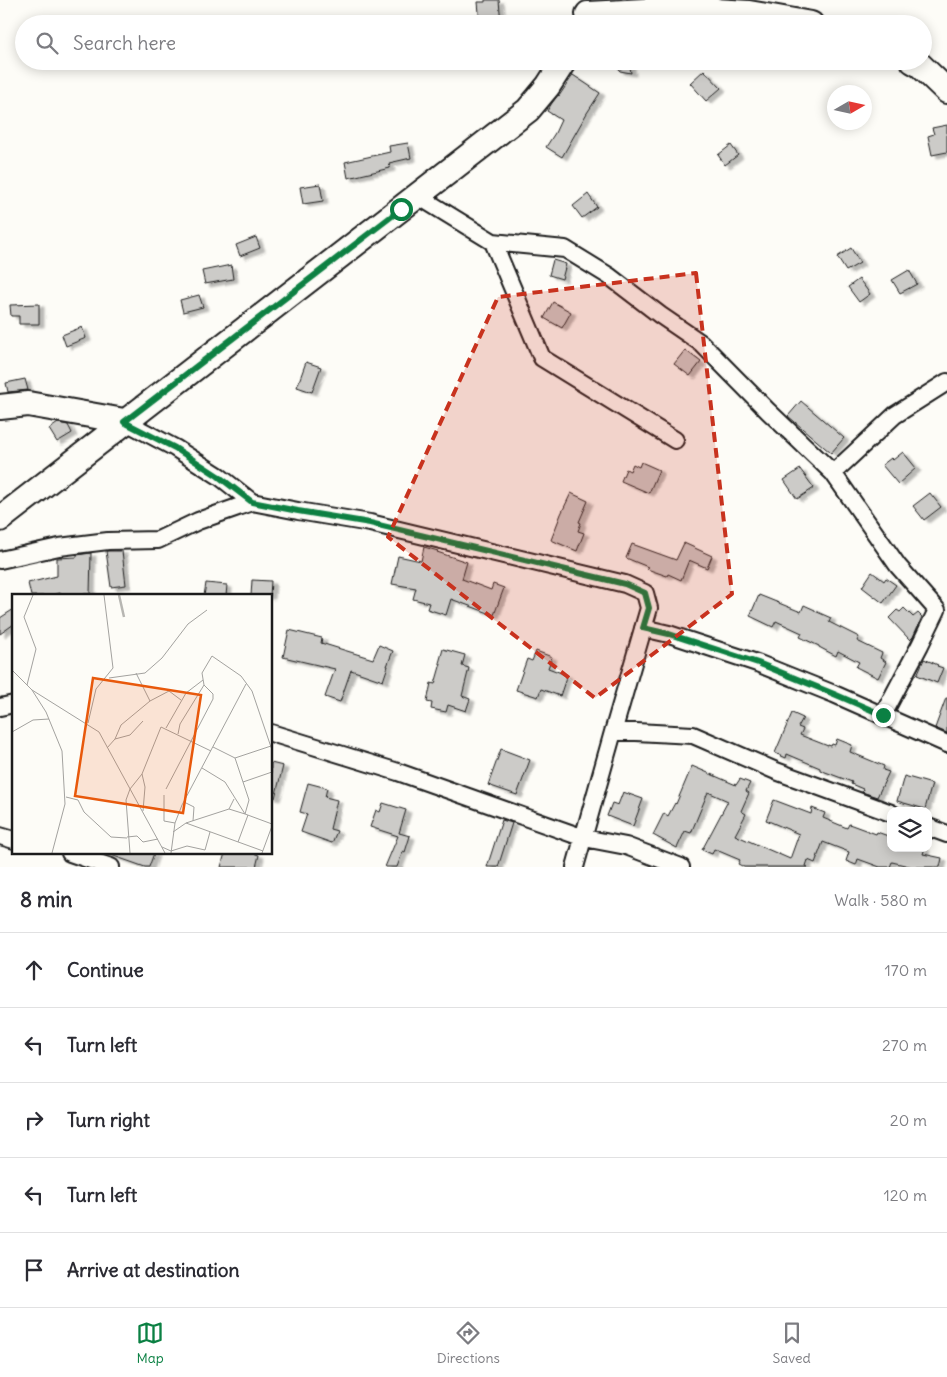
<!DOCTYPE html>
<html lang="en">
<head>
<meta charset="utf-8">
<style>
  :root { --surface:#fff; --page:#f2f2f3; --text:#2b2b33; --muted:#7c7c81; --line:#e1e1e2; --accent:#0b8043 }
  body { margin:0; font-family:Delius,sans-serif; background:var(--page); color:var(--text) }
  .controls { position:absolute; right:15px; bottom:15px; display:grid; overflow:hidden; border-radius:10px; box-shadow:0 2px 12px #0003 }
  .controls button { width:45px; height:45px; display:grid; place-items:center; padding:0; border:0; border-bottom:1px solid var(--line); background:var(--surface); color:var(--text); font:25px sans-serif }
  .compass { position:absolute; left:827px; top:85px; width:45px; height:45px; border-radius:50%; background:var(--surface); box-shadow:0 2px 12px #0003; rotate:81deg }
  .stop { position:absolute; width:15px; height:15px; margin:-11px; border:4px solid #0b8043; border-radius:50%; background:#fff }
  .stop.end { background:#0b8043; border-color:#fff; box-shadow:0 1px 5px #0008 }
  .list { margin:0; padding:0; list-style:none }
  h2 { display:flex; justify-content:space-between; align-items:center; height:65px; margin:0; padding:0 20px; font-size:21px }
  h2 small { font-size:16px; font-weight:400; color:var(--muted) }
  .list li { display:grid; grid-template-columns:32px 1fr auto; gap:15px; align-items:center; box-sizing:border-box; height:75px; padding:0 20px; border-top:1px solid var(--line) }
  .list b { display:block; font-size:19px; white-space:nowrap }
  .list em { font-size:16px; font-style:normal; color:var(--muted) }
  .icon { flex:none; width:28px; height:28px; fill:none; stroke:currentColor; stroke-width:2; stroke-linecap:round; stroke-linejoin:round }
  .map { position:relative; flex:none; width:947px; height:867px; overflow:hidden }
  .search { position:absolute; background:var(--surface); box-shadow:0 2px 12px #0003; left:15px; right:15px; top:15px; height:55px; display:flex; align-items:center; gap:12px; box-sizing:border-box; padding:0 18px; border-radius:28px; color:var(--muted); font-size:19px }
  .sheet { height:440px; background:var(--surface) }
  nav { display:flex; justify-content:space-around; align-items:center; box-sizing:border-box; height:70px; border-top:1px solid var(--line); background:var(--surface); font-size:14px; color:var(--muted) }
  nav a { display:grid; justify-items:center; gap:2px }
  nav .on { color:var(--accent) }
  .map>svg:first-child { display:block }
  .building { fill:#cccbc8; stroke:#1c1c1c; filter:url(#shadow) }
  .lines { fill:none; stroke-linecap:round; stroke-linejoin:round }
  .street-casing { stroke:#1c1c1c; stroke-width:20 }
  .secondary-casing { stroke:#1c1c1c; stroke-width:28 }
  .street { stroke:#fdfcf7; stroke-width:16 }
  .secondary { stroke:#fdfcf7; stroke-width:24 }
  .route { stroke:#0b8043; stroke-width:6 }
  .marked { fill:#c8321e; fill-opacity:0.2; stroke:#c8321e; stroke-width:4; stroke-dasharray:10 6; stroke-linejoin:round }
  .inset-river { fill:none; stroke:#b7b6b2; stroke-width:2.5 }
  .inset-road { fill:none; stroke:#a3a29f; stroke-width:1 }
  .view { fill:#e8590c; fill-opacity:0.15; stroke:#e8590c; stroke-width:2.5 }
  .inset-edge { fill:none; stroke:#1c1c1c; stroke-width:2.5 }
</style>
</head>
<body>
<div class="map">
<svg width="947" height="867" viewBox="0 0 947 867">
  <defs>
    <filter id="shadow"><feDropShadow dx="5" dy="3" stdDeviation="1" flood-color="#0004"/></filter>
  </defs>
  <rect width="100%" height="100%" fill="#fdfcf7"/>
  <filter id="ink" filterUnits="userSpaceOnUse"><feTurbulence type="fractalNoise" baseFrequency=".02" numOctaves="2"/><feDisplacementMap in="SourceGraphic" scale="10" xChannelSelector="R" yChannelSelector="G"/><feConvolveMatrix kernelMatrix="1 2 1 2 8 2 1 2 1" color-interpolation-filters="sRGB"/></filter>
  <g filter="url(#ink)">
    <path class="building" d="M485 0H499L501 24H480L478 2H485Z
      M611 61H629L631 73 620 71Z
      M704 70 721 88 706 101 690 83Z
      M573 75 600 93 587 113 562 157 546 147 555 133 561 120 547 111 552 103 558 95 559 96Z
      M947 125V152L932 155 928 136 934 134 932 128Z
      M408 143 411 158 389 163 390 168 348 178 345 162 390 152 389 146Z
      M731 145 738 155 725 165 718 155Z
      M320 184 323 201 303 204 300 187Z
      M588 194 597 207 582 218 573 206Z
      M256 237 260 248 240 256 236 245Z
      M851 248 860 263 846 271 837 257Z
      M553 260 566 264 562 279 549 275Z
      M231 265 233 279 205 284 202 271Z
      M909 270 917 284 900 293 892 280Z
      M859 279 870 294 859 302 848 287Z
      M199 295 203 307 183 312 180 300Z
      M553 302 571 312 562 328 544 318Z
      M39 304V324H19V316H11L10 305Z
      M82 327 86 338 66 346 62 335Z
      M685 350 701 362 690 376 674 364Z
      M306 362 321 367 312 392 297 387Z
      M25 379 28 390 8 392 6 383Z
      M801 401 844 438 831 453 788 416Z
      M58 423 68 425 72 433 57 442 49 429Z
      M903 452 916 468 898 484 882 465 891 458 893 460Z
      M641 462 659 470 649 493 621 481 626 469 630 471 633 464 639 467Z
      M800 469 814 488 797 499 784 480Z
      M571 493 588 501 579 522 581 523 578 531 584 533 577 551 551 540 561 514Z
      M930 493 941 507 924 520 913 506Z
      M684 543 712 556 707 568 689 560 681 580 668 574 667 576 647 569 648 567 626 558 632 544 676 560Z
      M424 547 438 551 437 552 467 562 462 579 491 590 493 584 504 588 494 615 451 599 446 615 427 609 429 603 413 599 416 588 392 584 398 556 421 561Z
      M106 551H122L126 585 111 587Z
      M91 553 90 594H61L60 593 48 596H31L28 583 57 576V558L77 557V555Z
      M872 572 884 581 886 578 896 585 883 603 862 587Z
      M252 580 271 581 270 596H251Z
      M206 583 227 585 226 596H204Z
      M759 595 801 612 804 605 815 610V611L831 618 829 622 859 637 857 641 882 653 880 658 886 662 878 678 856 667 859 662 838 651 836 656 819 647V646L800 637 802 633 776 621 773 627 750 616Z
      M904 608 913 617 918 613 922 617 913 637 910 640 889 618 897 610 900 612Z
      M14 609V624L0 634V618Z
      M289 630 322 638 321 643 373 659 379 645 393 651 387 666H388L383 681 351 670 340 702 325 697 335 669 283 657Z
      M443 649 465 655 462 666 469 668 462 696 470 699 466 711 448 705 446 712 431 709 432 703 427 702 431 683 435 684 441 663H439Z
      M536 651 552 657 548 668 567 675 560 696 541 689 538 697 516 690 527 659 532 661Z
      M924 659 938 665 937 666 943 668 937 683 917 675Z
      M946 698H947V733L935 728Z
      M792 713 803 718 798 727 803 729 800 735 828 746V745L831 746 832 744 835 745 837 739 852 745 850 752 884 766 883 770 889 772 877 797 862 792 863 789 851 784 852 782 820 770V768L787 754 786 758 775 753Z
      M501 749 530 760 517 795 488 785Z
      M271 763 283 766 275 798 271 797Z
      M692 766 736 785 740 779 750 783 746 791 749 793 741 811 746 814 735 835 790 859 799 834 766 820 774 800 811 814 812 808 825 813 823 818 847 828 849 824 876 834 877 832 891 837V848H925L923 854 942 858 940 867H913L892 862 890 867H880L858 859 856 865 846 861 849 852 823 842 815 863 808 860 806 866 808 867H744L738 864 740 860 714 849 712 854 702 850 728 801 708 792 691 833 685 831 677 848 653 835 664 813 668 816 675 803 676 804Z
      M904 776 932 784 925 809 897 801Z
      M308 783 327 788 325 797 337 800 330 829 337 831 332 843 301 832 307 814 300 812Z
      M623 792 643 799 633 826 607 816 612 803 618 805Z
      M383 803 406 810 399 833 410 836 405 852 403 851 397 867H385L398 836 370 827 376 810 380 812Z
      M502 820 512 823 498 867H487Z
      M111 853H154L149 867H145L111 855Z
      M225 853H253L259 855 256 867H221Z"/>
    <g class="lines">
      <g class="street-casing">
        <path id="street" d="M418 196 493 242 542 358 675 440
          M493 242 565 249 609 276 660 315 701 343 768 411 833 473 898 566 937 610 920 645 883 715
          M124 421 175 448 219 476 252 502 298 511 370 523 625 584 645 593 649 608 613 732 575 867
          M833 473 895 415 947 382
          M0 560 59 547 108 541 158 540 198 521 252 502
          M643 628 669 634 757 663 834 694 947 744
          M0 707 14 704
          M613 732H636L693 735 776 771 891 813
          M271 733 398 772 584 838 626 846 681 867
          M928 827 947 834
          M0 836 14 840
          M70 853 111 867"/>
      </g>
      <g class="secondary-casing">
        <path id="secondary" d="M588 14 681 9 749 13 811 24
          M913 61 920 65 947 91
          M0 407 28 404 124 421
          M0 519 528 110 548 86 564 61"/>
      </g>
      <use href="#street" class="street"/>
      <use href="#secondary" class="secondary"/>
    </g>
  </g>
  <g class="lines" filter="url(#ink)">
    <path class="route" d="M401 209 124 422 175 448 218 476 252 502 298 511 370 523 625 584 645 593 649 608 643 628 669 634 758 663 834 694 883 715"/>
  </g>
  <path class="marked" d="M696 273 732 594 595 698 388 537 498 297Z"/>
  <g transform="translate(12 594)">
    <rect width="260" height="260" fill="#fdfcf7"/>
    <path class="inset-river" d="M107 1 112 23"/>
    <path class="inset-road" d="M0 76 20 96 34 118 50 157 53 210 40 259M124 79 138 107M97 84 133 79 150 64 176 30 195 16M15 91 24 55 12 23 21 1M20 96 87 138 153 259M76 129 84 95 101 74 92 1M154 134 174 99 191 86M0 138 21 126 37 125M166 140 168 130 192 91M103 145 109 131 138 107 157 97 169 106M201 153 223 164 237 206 233 220 217 215M95 154 103 145 118 141 131 127M223 164 259 152M190 174 213 188 233 220 260 230M130 180 133 193 131 217M231 188 260 178M154 195 201 105V100L192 91 190 79 200 62 229 82 240 97 260 156M152 201V227L163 229M54 203 66 206 72 218 99 243 115 244M172 208 182 213 181 227M174 229 251 257M161 238 174 229 217 215 222 205M115 243 125 242 131 248 146 245M226 248 236 221M150 253 159 257 175 252 193 256 198 238M118 259 114 206 118 195 130 180 149 133 199 157M159 259 163 229 170 211 234 90M250 259 260 232"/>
    <path class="view" d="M81 84 189 101 171 219 63 202Z"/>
    <rect width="260" height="260" class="inset-edge"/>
  </g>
</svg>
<div class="controls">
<button><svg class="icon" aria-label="layers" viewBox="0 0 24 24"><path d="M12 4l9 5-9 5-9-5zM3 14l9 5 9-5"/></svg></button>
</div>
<svg class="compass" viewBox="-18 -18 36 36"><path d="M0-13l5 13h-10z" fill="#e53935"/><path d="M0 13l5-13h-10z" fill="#7c7c81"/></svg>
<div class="stop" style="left:401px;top:209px"></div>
<div class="stop end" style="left:883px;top:715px"></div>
<div class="search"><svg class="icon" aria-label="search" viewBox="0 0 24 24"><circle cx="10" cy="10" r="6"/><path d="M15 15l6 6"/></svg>Search here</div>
</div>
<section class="sheet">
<h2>8 min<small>Walk · 580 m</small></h2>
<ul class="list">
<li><svg class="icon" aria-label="ahead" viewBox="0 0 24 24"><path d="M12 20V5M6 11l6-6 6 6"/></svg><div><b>Continue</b></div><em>170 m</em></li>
<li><svg class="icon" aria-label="left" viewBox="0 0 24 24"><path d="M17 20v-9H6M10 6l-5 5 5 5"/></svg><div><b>Turn left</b></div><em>270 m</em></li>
<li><svg class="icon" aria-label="right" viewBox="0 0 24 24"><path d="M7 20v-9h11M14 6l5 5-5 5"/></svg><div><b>Turn right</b></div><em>20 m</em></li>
<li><svg class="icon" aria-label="left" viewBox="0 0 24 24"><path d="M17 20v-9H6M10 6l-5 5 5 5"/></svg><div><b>Turn left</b></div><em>120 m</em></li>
<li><svg class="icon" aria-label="arrive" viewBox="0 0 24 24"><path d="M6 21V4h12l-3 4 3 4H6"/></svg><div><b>Arrive at destination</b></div></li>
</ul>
</section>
<nav>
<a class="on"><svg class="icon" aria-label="map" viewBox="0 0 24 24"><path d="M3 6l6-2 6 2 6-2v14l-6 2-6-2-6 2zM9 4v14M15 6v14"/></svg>Map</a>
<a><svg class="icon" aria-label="directions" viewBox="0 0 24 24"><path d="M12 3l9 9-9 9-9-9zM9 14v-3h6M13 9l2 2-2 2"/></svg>Directions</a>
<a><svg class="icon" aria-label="saved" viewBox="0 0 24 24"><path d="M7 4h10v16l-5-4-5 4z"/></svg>Saved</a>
</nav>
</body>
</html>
